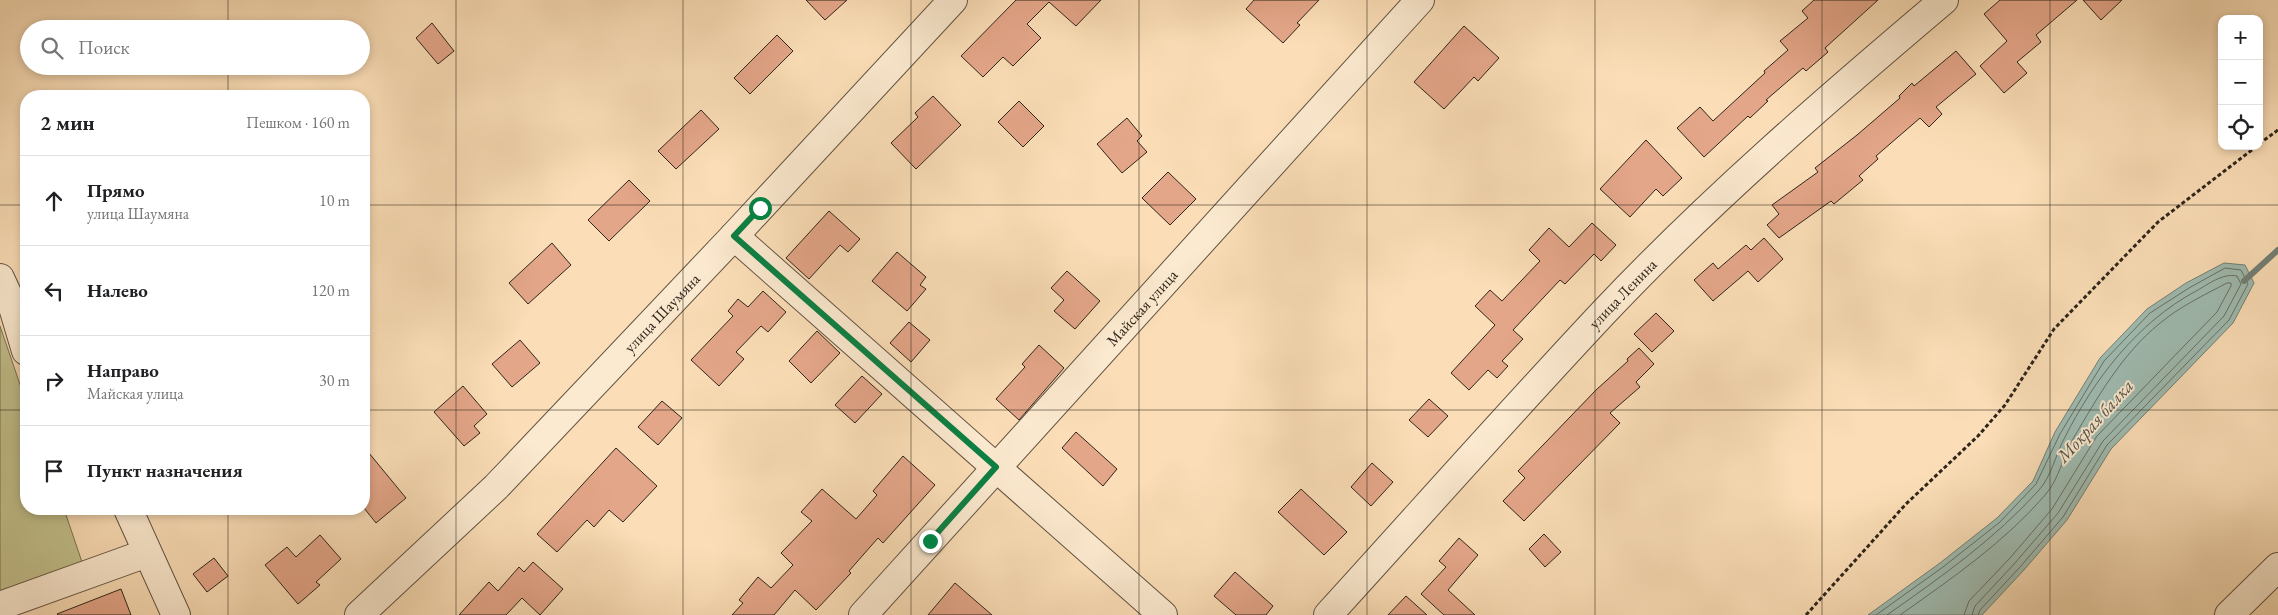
<!DOCTYPE html>
<html lang="ru">
<head>
<meta charset="utf-8">
<style>
  :root { --surface:#fff; --page:#f2f2f2; --text:#202124; --muted:#757577; --line:#e0e0e0 }
  body { margin:0; font-family:"EB Garamond",serif; background:var(--page); color:var(--text) }
  .controls { position:absolute; right:15px; top:15px; display:grid; overflow:hidden; border-radius:10px; box-shadow:0 2px 8px #0003 }
  .controls button { width:45px; height:45px; display:grid; place-items:center; padding:0; border:0; border-bottom:1px solid var(--line); background:var(--surface); color:var(--text); font:25px sans-serif }
  .stop { position:absolute; width:15px; height:15px; margin:-11px; border:4px solid #0b8043; border-radius:50%; background:#fff }
  .stop.end { background:#0b8043; border-color:#fff; box-shadow:0 1px 5px #0008 }
  .list { margin:0; padding:0; list-style:none }
  h2 { display:flex; justify-content:space-between; align-items:center; height:65px; margin:0; padding:0 20px; font-size:21px }
  h2 small { font-size:16px; font-weight:400; color:var(--muted) }
  .list li { display:grid; grid-template-columns:32px 1fr auto; gap:15px; align-items:center; box-sizing:border-box; height:90px; padding:0 20px; border-top:1px solid var(--line) }
  .list b { display:block; font-size:19px; white-space:nowrap }
  .list p { margin:0; font-size:16px; white-space:nowrap; color:var(--muted) }
  .list em { font-size:16px; font-style:normal; color:var(--muted) }
  .icon { flex:none; width:28px; height:28px; fill:none; stroke:currentColor; stroke-width:2; stroke-linecap:round; stroke-linejoin:round }
  .map { position:relative; flex:none; width:2278px; height:615px; overflow:hidden }
  .search { position:absolute; background:var(--surface); box-shadow:0 2px 8px #0003; left:20px; top:20px; width:350px; height:55px; display:flex; align-items:center; gap:12px; box-sizing:border-box; padding:0 18px; border-radius:28px; color:var(--muted); font-size:19px }
  .panel { position:absolute; background:var(--surface); box-shadow:0 2px 8px #0003; left:20px; top:90px; width:350px; height:425px; border-radius:20px }
  .map>svg:first-child { display:block }
  .green { fill:#c2c08c; stroke:#787254 }
  .water { fill:#9fbcb2; stroke:#728076 }
  .lines { fill:none; stroke-linecap:round; stroke-linejoin:round }
  .shore { stroke:#667066; stroke-width:1 }
  .stream { stroke:#728076; stroke-width:6 }
  .building { fill:#e4a689; stroke:#2e251b }
  .minor-casing { stroke:#615342; stroke-width:30 }
  .path { stroke:#2e251b; stroke-width:3; stroke-dasharray:4 2.5; stroke-linecap:butt }
  .minor { stroke:#fcead0; stroke-width:28 }
  .route { stroke:#0b8043; stroke-width:6 }
  .grid { fill:none; stroke:#2e251b; stroke-width:1; stroke-opacity:0.55 }
  .labels { text-anchor:middle; stroke-width:4; stroke-linejoin:round; paint-order:stroke }
  .street-label { font-size:16px; fill:#2e251b; stroke:#fcead0 }
  .water-label { font-size:18px; font-style:italic; fill:#505248; stroke:#fcead0 }
</style>
</head>
<body>
<div class="map">
<svg width="2278" height="615" viewBox="0 0 2278 615">
  <rect width="100%" height="100%" fill="#fbdeb7"/>
  <filter id="stains"><feTurbulence type="fractalNoise" baseFrequency=".004" numOctaves="4"/><feColorMatrix values="0 0 0 0 .2 0 0 0 0 .09 0 0 0 0 .02 0 0 0 .5 -.17"/></filter>
  <radialGradient id="worn" r=".72"><stop offset=".6" stop-color="#630" stop-opacity="0"/><stop offset="1" stop-color="#630" stop-opacity=".3"/></radialGradient>
  <path class="green" d="M0 326 26 402V509H64L84 568 0 597Z"/>
  <path class="water" d="M2224 263 2245 265 2254 283 2233 323 2111 449 2067 520 2024 570 1982 615H1868L1940 563 1997 518 2033 481 2055 432 2100 358 2147 309 2186 283Z"/>
  <g class="lines">
    <path class="shore" d="M1876 615 1943 567 2000 522 2036 484 2060 434 2104 361 2150 313 2189 288 2225 268 2241 270 2248 284 2229 320 2107 445 2063 517 2020 567 1980 610 1978 615
      M1887 615C1941 577 1995 539 2039 490 2051 477 2056 454 2064 439 2094 379 2137 323 2196 291 2209 284 2222 273 2237 276L2241 284 2224 316 2103 441 2058 513 2015 563 1975 606 1972 615
      M1900 615C1951 579 2005 542 2046 494 2059 479 2063 456 2073 439 2097 398 2122 354 2159 324 2179 307 2204 295 2227 283H2231V286L2217 312 2097 436 2052 509 2010 558 1969 601 1964 615"/>
    <path class="stream" d="M2244 281 2278 250"/>
  </g>
  <path class="building" d="M806 0H847L825 20Z
    M1016 0H1101L1076 26 1049 2 1027 24 1041 38 1013 66 1003 57 983 77 961 56Z
    M1254 0H1319L1297 23 1300 25 1283 43 1246 9Z
    M1814 0H1878L1825 48 1828 52 1806 71 1803 68 1766 100 1768 101 1750 118 1748 116 1704 157 1677 128 1700 107 1713 121 1765 73 1764 71 1788 50 1780 41 1808 18 1802 11Z
    M2000 0H2077L2036 35 2041 42 2017 62 2027 73 2004 93 1980 66 2007 41 1984 14Z
    M2083 0H2122L2101 20Z
    M432 23 454 51 438 64 416 38Z
    M1464 26 1499 58 1478 81 1474 77 1444 109 1414 82Z
    M777 35 793 51 750 94 734 78Z
    M1956 51 1976 74 1936 107 1942 114 1929 127 1920 118 1876 156 1878 159 1859 176 1863 180 1834 204 1831 201 1779 238 1767 225 1779 214 1772 205 1818 172 1815 168 1857 135 1900 98 1899 96 1912 83 1914 86Z
    M933 96 961 125 916 169 891 143 918 117 915 113Z
    M1019 101 1044 126 1023 147 998 122Z
    M701 110 719 129 676 169 658 151Z
    M1127 118 1142 136 1137 141 1147 152 1122 173 1097 144Z
    M1646 140 1682 178 1663 196 1656 189 1630 217 1600 189Z
    M1168 172 1196 199 1170 225 1142 198Z
    M629 180 650 201 609 241 588 220Z
    M829 211 860 239 848 252 840 245 809 279 786 258Z
    M1592 223 1616 245 1601 261 1594 254 1565 284 1560 280 1513 330 1523 339 1502 361 1508 366 1497 378 1488 370 1469 390 1451 373 1495 325 1475 306 1490 290 1502 301 1540 261 1529 250 1549 228 1569 247Z
    M1764 238 1783 259 1758 282 1748 271 1713 301 1694 280 1713 263 1718 269 1746 245 1751 250Z
    M552 243 571 265 528 304 509 283Z
    M897 252 926 277 920 285 926 289 907 311 872 281Z
    M1067 271 1100 301 1075 329 1054 311 1064 300 1051 288Z
    M763 291 786 312 768 332 761 326 736 352 744 359 719 386 691 360 733 316 728 311 738 299 748 307Z
    M1656 313 1674 331 1652 352 1634 334Z
    M909 322 930 340 911 362 890 343Z
    M817 331 840 353 811 383 789 361Z
    M520 340 540 363 512 387 492 364Z
    M1039 345 1064 368 1019 420 996 399 1025 367 1022 364Z
    M1639 348 1654 364 1636 382 1640 387 1610 413 1620 423 1524 521 1503 501 1525 478 1518 471 1596 390 1628 361 1627 359Z
    M862 376 882 394 855 423 835 405Z
    M463 386 487 414 474 426 480 433 464 446 434 412Z
    M1429 399 1448 416 1428 437 1409 420Z
    M662 401 682 418 658 445 638 427Z
    M1076 432 1117 469 1103 486 1062 448Z
    M364 447 406 498 376 523 364 508Z
    M616 448 657 486 623 522 609 510 594 527 587 520 557 552 537 534Z
    M903 456 935 485 883 543 878 538 849 571 851 573 816 610 795 590 774 615H732L743 603 739 600 758 577 771 588 793 565 781 553 812 521 801 512 822 489 856 519 877 495 873 491Z
    M1372 463 1393 482 1371 506 1351 487Z
    M1301 489 1347 532 1324 555 1278 512Z
    M1544 534 1561 552 1545 567 1529 549Z
    M320 535 341 559 316 582 320 585 298 604 265 565 287 547 296 557Z
    M1459 538 1478 555 1448 590 1475 615H1444L1421 594 1446 567 1439 561Z
    M214 558 228 576 207 592 193 574Z
    M533 562 563 589 540 615 522 598 506 615H459L489 582 498 591 519 567 524 572Z
    M1235 572 1273 606 1266 615H1236L1214 596Z
    M955 583 992 615H928Z
    M121 589 131 615H58L57 614Z
    M1406 596 1427 615H1388Z"/>
  <g class="lines">
    <g class="minor-casing">
      <g id="minor">
        <path d="M734 236 1163 615"/>
        <path d="M0 278 12 304 26 351"/>
        <path d="M128 509 176 615"/>
        <path d="M0 606 147 553"/>
        <path id="s1" d="M359 615 496 487 734 236 953 0"/>
        <path id="s2" d="M863 615 1420 0"/>
        <path id="s3" d="M1328 615C1420 514 1511 411 1605 311 1711 199 1827 99 1944 0"/>
        <path d="M2229 615 2278 567"/>
      </g>
    </g>
    <path class="path" d="M2259 144 2278 130
      M1806 615 1906 504 1978 436 2005 405 2054 329 2158 222 2257 146"/>
    <use href="#minor" class="minor"/>
  </g>
  <g class="lines">
    <path class="route" d="M760 208 734 236 996 467 930 541"/>
  </g>
  <path class="grid" d="M228 0V29M456 0V615M683 0V615M911 0V615M1139 0V615M1367 0V615M1595 0V615M1822 0V615M2050 0V615M228 66V96M0 205H26M364 205H2278M0 410H26M364 410H2278M228 509V615"/>
  <g class="labels">
    <g class="street-label">
      <text dy="6" stroke="none"><textPath href="#s3" startOffset="436">улица Ленина</textPath></text>
      <text dy="6" stroke="none"><textPath href="#s2" startOffset="415">Майская улица</textPath></text>
      <text dy="6" stroke="none"><textPath href="#s1" startOffset="428">улица Шаумяна</textPath></text>
    </g>
    <g class="water-label">
      <text transform="translate(2095 421) rotate(-48)" y="6">Мокрая балка</text>
    </g>
  </g>
  <rect width="100%" height="100%" filter="url(#stains)"/>
  <rect width="100%" height="100%" fill="url(#worn)"/>
</svg>
<div class="controls">
<button>+</button>
<button>−</button>
<button><svg class="icon" aria-label="locate" viewBox="0 0 24 24"><circle cx="12" cy="12" r="6"/><path d="M12 2v4M12 18v4M2 12h4M18 12h4"/></svg></button>
</div>
<div class="stop" style="left:760px;top:208px"></div>
<div class="stop end" style="left:930px;top:541px"></div>
<div class="search"><svg class="icon" aria-label="search" viewBox="0 0 24 24"><circle cx="10" cy="10" r="6"/><path d="M15 15l6 6"/></svg>Поиск</div>
<section class="panel">
<h2>2 мин<small>Пешком · 160 m</small></h2>
<ul class="list">
<li><svg class="icon" aria-label="ahead" viewBox="0 0 24 24"><path d="M12 20V5M6 11l6-6 6 6"/></svg><div><b>Прямо</b><p>улица Шаумяна</p></div><em>10 m</em></li>
<li><svg class="icon" aria-label="left" viewBox="0 0 24 24"><path d="M17 20v-9H6M10 6l-5 5 5 5"/></svg><div><b>Налево</b></div><em>120 m</em></li>
<li><svg class="icon" aria-label="right" viewBox="0 0 24 24"><path d="M7 20v-9h11M14 6l5 5-5 5"/></svg><div><b>Направо</b><p>Майская улица</p></div><em>30 m</em></li>
<li><svg class="icon" aria-label="arrive" viewBox="0 0 24 24"><path d="M6 21V4h12l-3 4 3 4H6"/></svg><div><b>Пункт назначения</b></div></li>
</ul>
</section>
</div>
</body>
</html>
